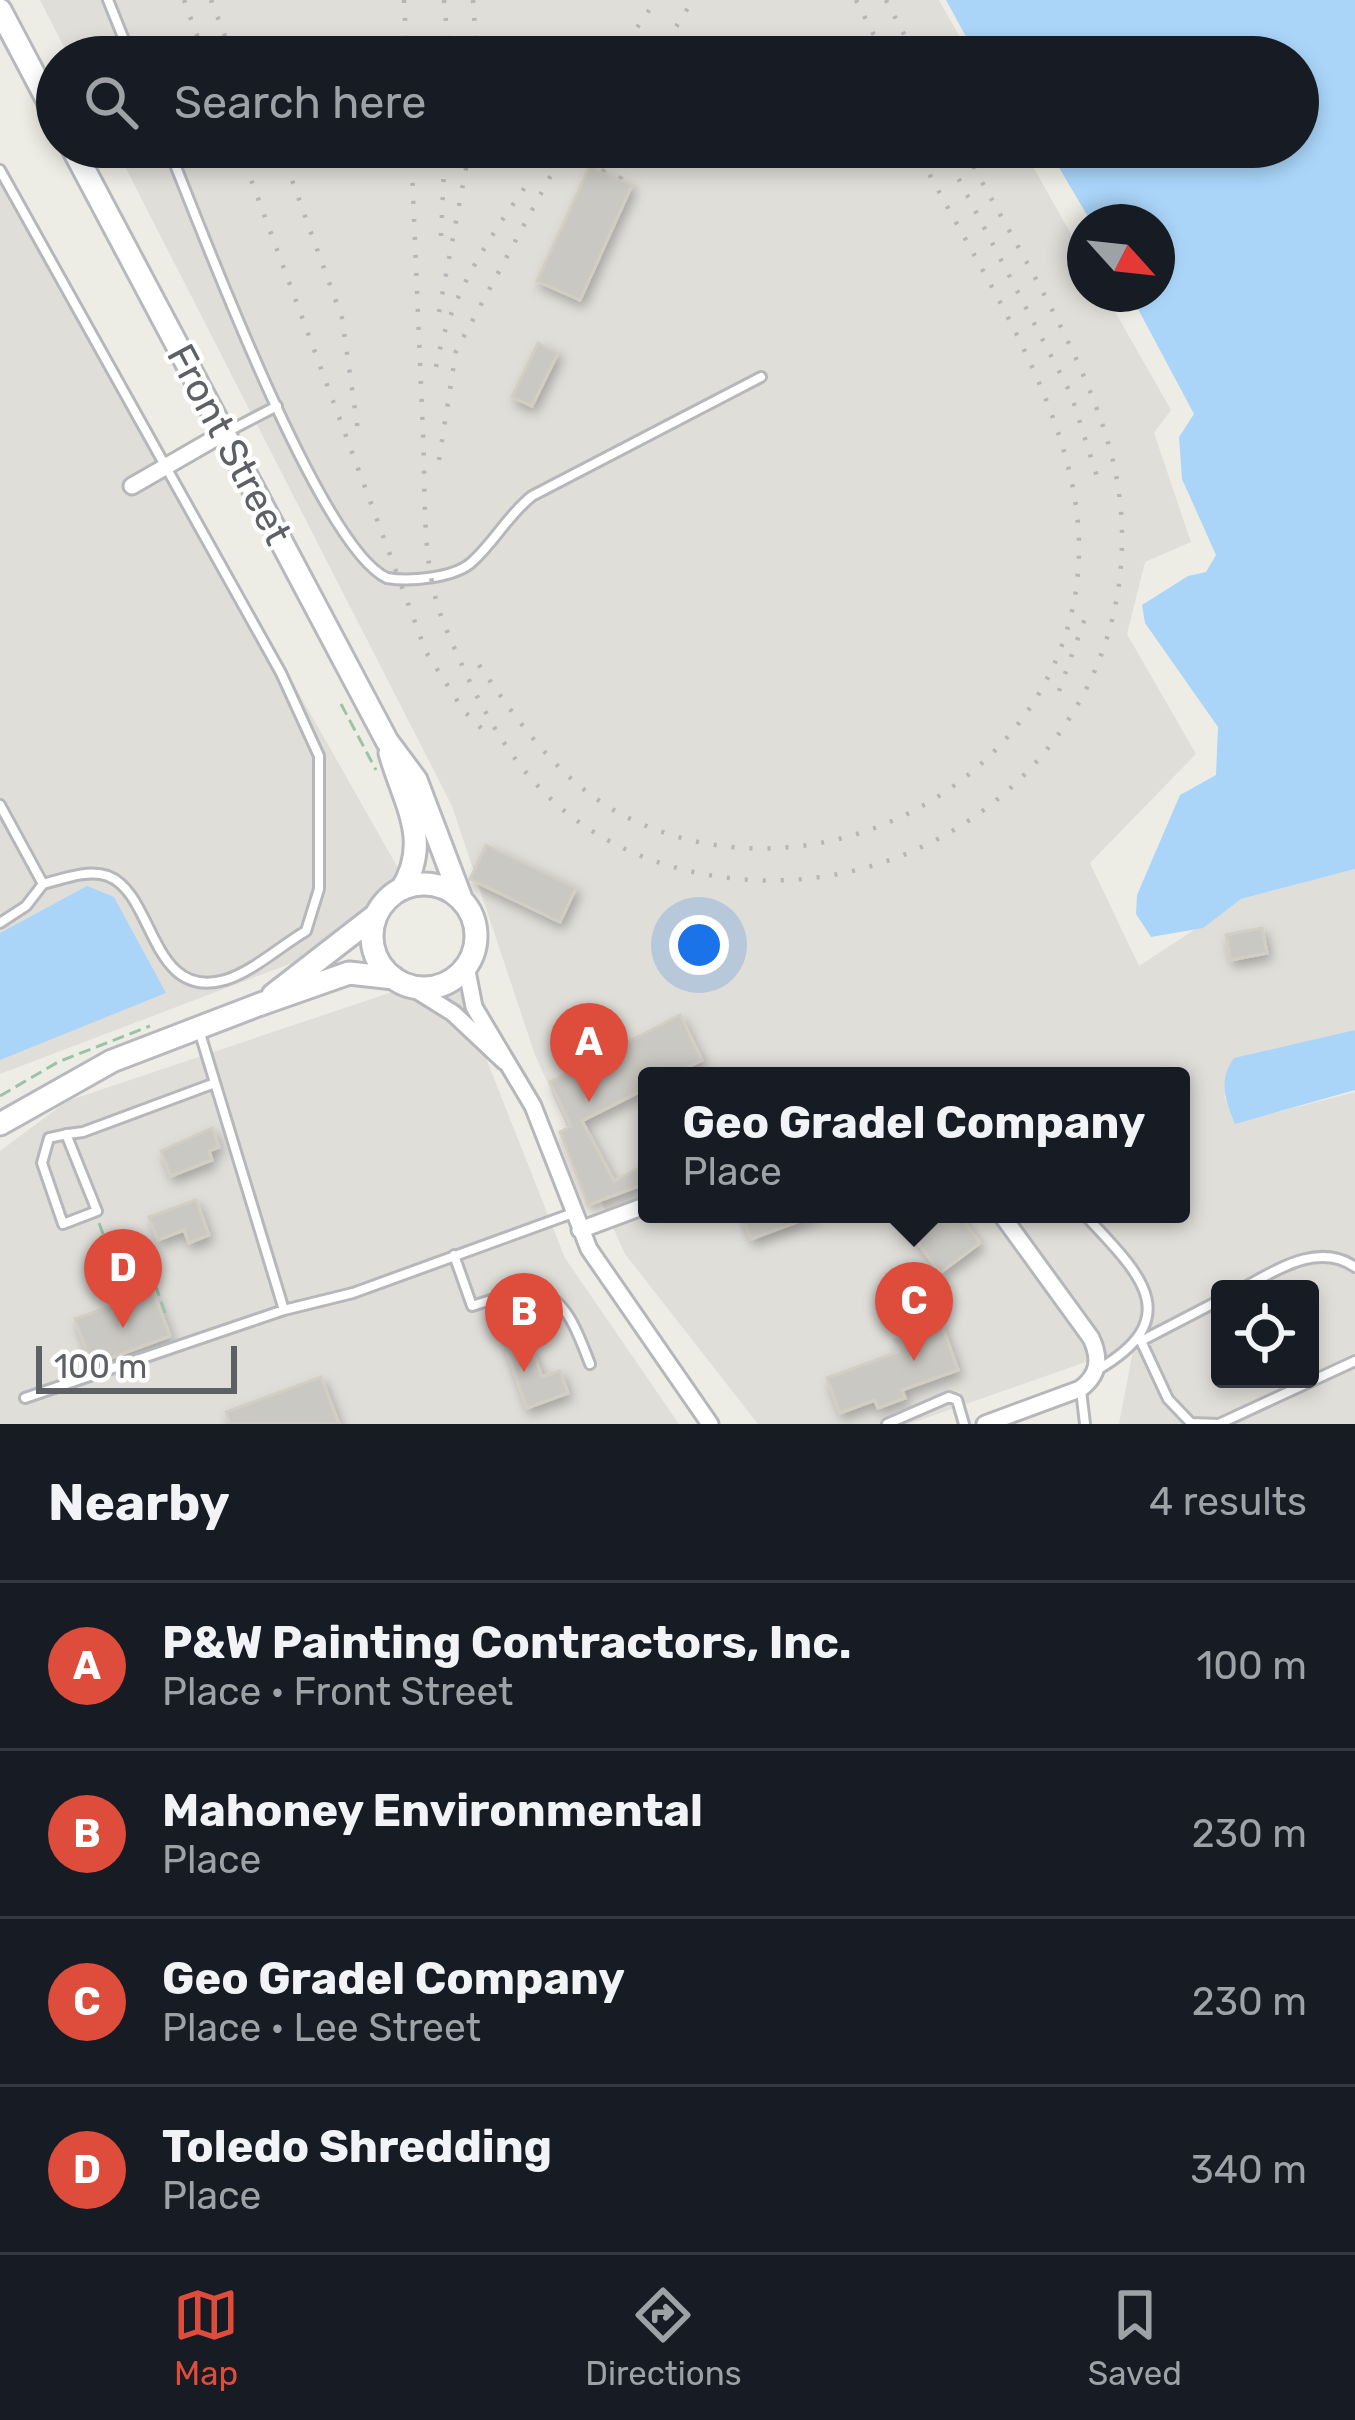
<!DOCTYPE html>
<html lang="en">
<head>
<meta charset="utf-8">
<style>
  :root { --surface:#171b24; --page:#20242c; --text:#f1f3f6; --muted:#9ea1a6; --line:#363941; --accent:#de4c3c }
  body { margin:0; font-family:Rubik,sans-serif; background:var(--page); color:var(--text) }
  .controls { position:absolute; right:36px; bottom:36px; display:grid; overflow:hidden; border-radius:12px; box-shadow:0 6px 18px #0003 }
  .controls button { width:108px; height:108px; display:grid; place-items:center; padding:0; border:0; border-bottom:3px solid var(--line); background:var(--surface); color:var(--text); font:60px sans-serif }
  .compass { position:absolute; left:1067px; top:204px; width:108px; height:108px; border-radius:50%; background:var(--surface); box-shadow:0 6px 18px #0003; rotate:117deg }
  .scale { position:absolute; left:36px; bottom:30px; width:201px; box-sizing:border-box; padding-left:12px; border:6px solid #5d6065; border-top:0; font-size:33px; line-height:42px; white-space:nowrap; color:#5d6065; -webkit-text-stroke:9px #fff; paint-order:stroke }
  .you { position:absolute; left:699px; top:945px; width:42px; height:42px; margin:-30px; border:9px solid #fff; border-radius:50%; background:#1a73e8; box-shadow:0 0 0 18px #1a73e833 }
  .badge { display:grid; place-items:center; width:78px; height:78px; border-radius:50%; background:var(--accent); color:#fff; font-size:39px; font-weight:700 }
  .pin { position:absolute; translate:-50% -99px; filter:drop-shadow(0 3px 6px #0008) }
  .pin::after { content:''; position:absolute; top:63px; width:42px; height:36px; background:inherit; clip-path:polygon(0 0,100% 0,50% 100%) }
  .popup { position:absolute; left:638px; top:1067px; width:552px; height:156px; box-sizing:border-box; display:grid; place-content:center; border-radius:12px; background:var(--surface); filter:drop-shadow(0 3px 9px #0005); font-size:39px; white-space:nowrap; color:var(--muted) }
  .popup b { font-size:45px; color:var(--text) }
  .popup::after { content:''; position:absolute; left:50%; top:100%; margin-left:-24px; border:24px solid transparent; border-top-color:var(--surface) }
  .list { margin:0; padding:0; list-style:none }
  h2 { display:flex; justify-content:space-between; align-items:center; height:156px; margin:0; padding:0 48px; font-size:51px }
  h2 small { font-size:39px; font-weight:400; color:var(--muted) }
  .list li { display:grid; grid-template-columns:78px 1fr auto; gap:36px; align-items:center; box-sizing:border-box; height:168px; padding:0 48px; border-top:3px solid var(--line) }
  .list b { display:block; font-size:45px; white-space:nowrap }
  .list p { margin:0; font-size:39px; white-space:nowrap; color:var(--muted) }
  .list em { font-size:39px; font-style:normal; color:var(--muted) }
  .icon { flex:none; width:66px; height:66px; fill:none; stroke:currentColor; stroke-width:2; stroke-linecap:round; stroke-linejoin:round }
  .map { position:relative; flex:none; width:1355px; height:1424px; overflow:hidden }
  .search { position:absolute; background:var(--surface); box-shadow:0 6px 18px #0003; left:36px; right:36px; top:36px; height:132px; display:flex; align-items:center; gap:30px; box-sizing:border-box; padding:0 42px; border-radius:66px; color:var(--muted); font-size:45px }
  .sheet { height:828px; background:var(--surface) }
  nav { display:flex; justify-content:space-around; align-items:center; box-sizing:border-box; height:168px; border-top:3px solid var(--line); background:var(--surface); font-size:33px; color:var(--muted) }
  nav a { display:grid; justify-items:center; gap:6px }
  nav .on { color:var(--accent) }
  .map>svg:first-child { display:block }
  .industrial { fill:#e0ded9; fill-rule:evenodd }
  .water { fill:#aad5f9 }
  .building { fill:#cac8c2; stroke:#d3cec4; stroke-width:3; filter:url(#shadow) }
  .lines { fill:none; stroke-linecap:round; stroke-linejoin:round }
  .lane-casing { stroke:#b6b7bb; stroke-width:14 }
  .street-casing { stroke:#b6b7bb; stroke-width:21 }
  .secondary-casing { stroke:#b7b9be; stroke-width:27 }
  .path { stroke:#9cc2a8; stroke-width:3; stroke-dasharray:12 6; stroke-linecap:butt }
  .lane { stroke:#fff; stroke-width:8 }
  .street { stroke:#fff; stroke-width:15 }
  .secondary { stroke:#fff; stroke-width:21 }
  .rail { stroke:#b5b6b6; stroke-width:4.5; stroke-dasharray:3 15; stroke-linecap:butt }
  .labels { text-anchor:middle; stroke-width:9; stroke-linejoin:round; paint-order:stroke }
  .street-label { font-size:39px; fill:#5d6065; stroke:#fff }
</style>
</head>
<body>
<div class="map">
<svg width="1355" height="1424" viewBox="0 0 1355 1424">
  <defs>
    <filter id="shadow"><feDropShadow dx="3.5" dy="6" stdDeviation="6" flood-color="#0004"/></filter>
  </defs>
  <rect width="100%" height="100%" fill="#eeede5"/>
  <path class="industrial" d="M40 0H939L971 57H69Z
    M115 147H1022L1085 259V294H1105L1171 410 1154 433 1191 542 1145 562 1127 634 1196 754 1090 863 1139 966 1241 899 1355 869V1030L1300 1045 1224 1096 1235 1123 1355 1092V1424H1119L1134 1345 909 1424H758L625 1254 535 1055 452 806ZM647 1076H1181V1214H647ZM1220 1289H1310V1379H1220Z
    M0 166 411 891 361 937 0 1074Z
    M452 972 565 1258 679 1424H0V1151L67 1101Z"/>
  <path class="water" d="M946 0H1355V869L1241 899 1203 928 1151 937 1136 914 1137 895 1180 795 1216 775 1218 727 1145 623 1142 605 1188 576 1206 572 1216 555 1182 479 1179 437 1194 414 1130 294H1157V222H1091L1047 147H1298V57H977Z
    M87 886 114 897 166 993 0 1060V933Z
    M1355 1030V1090L1235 1124C1225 1100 1218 1080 1234 1058Z"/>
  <path class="building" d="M590 166 632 185 580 300 537 281Z
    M538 343 558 353 532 406 512 397Z
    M486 845 576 888 560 922 470 879Z
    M1262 928 1267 953 1231 960 1226 935Z
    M680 1015 702 1060 670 1076H647V1088L582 1121 614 1181 647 1164V1183L588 1205 560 1132 571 1126 550 1082Z
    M212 1128 219 1147 209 1151 212 1160 171 1176 161 1151Z
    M196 1200 209 1235 189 1243 184 1230 158 1240 149 1217Z
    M741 1214H816V1215L751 1239Z
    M897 1214H958L980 1243 940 1273Z
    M153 1291 170 1336 92 1365 75 1319Z
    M941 1323 958 1370 902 1390 905 1398 878 1408 875 1400 840 1413 827 1378 898 1352 894 1340Z
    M519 1338 525 1355 533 1352 542 1377 560 1371 568 1393 527 1408 504 1343Z
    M321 1377 339 1424H230L226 1412Z"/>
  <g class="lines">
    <g class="lane-casing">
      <path id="lane" d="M108 0 131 57
        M168 147C201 228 320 548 387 578 409 582 456 578 473 561 495 541 508 515 532 496L761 377
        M0 170 281 673 319 756V889L306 931C282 945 252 972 225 980 150 1001 155 894 108 876 87 869 63 879 43 884L0 805
        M225 433 277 406
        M0 923 26 906 43 884
        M199 1030 284 1310 353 1293 573 1213
        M66 1134 97 1211 63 1224 42 1163 49 1138C60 1135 71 1133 83 1132L215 1083
        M1084 1214C1138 1272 1189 1317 1097 1370
        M454 1255 472 1306 529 1288C567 1296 577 1331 590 1364
        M1241 1289C1275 1271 1318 1241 1355 1267
        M1220 1300 1141 1341 1168 1399 1191 1423 1219 1424 1355 1361
        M1081 1390 1085 1424
        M25 1398 284 1310
        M887 1424 949 1397 957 1400 964 1424"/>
    </g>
    <g class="street-casing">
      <path id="street" d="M132 486 224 433
        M466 966 474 1007 533 1106 589 1249 710 1424
        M408 985 453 1013 505 1062
        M580 1230 647 1205
        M985 1424 1080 1389C1099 1375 1101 1359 1091 1338L1001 1214"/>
    </g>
    <g class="secondary-casing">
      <path id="secondary" d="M0 10 57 118
        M72 147 387 741 416 780 462 901
        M390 753C404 803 432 840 402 889
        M372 936a52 52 0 1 1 104 0a52 52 0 1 1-104 0Z
        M273 995 376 915
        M0 1124 112 1061 258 1005 349 973 394 978"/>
    </g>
    <path class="path" d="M341 704 376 770
      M0 1096 58 1062 150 1026
      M99 1223 126 1297 156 1287 167 1319"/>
    <use href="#lane" class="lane"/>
    <use href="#street" class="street"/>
    <use href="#secondary" class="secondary"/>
    <path class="rail" d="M184 0 205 57
      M211 0 233 57
      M404 0 407 57
      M444 0 449 57
      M473 0 477 57
      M856 0 885 57
      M886 0 916 57
      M617 57 656 0
      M657 57 693 0
      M239 147 426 652 464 711 490 737
      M280 147 342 318 359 438
      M411 147C415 242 419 338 423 433 426 498 420 571 447 631 473 692 503 755 552 800 606 851 680 876 752 880 966 891 1148 711 1119 493 1104 381 1016 248 963 147
      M942 147 1071 394 1099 483
      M603 172 615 147
      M620 179 635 147
      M441 236 445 147
      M439 312 470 147
      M436 367C449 295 491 235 533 176
      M439 460 456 351 566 147
      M479 665C522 727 565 790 637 822 830 909 1074 772 1079 554 1082 416 977 268 915 147
      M1059 691 1089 607"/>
  </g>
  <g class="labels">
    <g class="street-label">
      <text transform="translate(230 444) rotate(62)" y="14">Front Street</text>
    </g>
  </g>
</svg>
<div class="controls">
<button><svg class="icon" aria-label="locate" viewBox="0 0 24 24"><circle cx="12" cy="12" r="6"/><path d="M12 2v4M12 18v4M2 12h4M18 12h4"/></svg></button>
</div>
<svg class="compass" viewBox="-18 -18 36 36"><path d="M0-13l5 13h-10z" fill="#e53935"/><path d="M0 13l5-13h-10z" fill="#9ea1a6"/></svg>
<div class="scale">100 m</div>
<div class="you"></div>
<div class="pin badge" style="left:589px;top:1102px">A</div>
<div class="pin badge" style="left:524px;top:1372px">B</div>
<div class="pin badge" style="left:914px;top:1361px">C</div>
<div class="popup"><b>Geo Gradel Company</b>Place</div>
<div class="pin badge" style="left:123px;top:1328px">D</div>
<div class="search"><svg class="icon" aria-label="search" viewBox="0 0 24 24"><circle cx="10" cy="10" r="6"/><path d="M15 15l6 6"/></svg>Search here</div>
</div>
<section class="sheet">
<h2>Nearby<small>4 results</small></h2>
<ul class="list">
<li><span class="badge">A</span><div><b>P&amp;W Painting Contractors, Inc.</b><p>Place · Front Street</p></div><em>100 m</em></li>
<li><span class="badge">B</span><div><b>Mahoney Environmental</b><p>Place</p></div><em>230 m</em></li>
<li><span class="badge">C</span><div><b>Geo Gradel Company</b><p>Place · Lee Street</p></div><em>230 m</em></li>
<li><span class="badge">D</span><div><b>Toledo Shredding</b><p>Place</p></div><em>340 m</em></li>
</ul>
</section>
<nav>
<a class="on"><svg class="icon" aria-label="map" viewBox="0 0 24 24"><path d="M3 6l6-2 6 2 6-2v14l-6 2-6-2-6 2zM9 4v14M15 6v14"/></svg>Map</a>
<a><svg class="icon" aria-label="directions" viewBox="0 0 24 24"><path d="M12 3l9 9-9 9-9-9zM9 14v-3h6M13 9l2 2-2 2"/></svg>Directions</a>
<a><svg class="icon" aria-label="saved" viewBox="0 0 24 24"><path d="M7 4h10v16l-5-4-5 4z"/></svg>Saved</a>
</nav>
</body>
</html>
